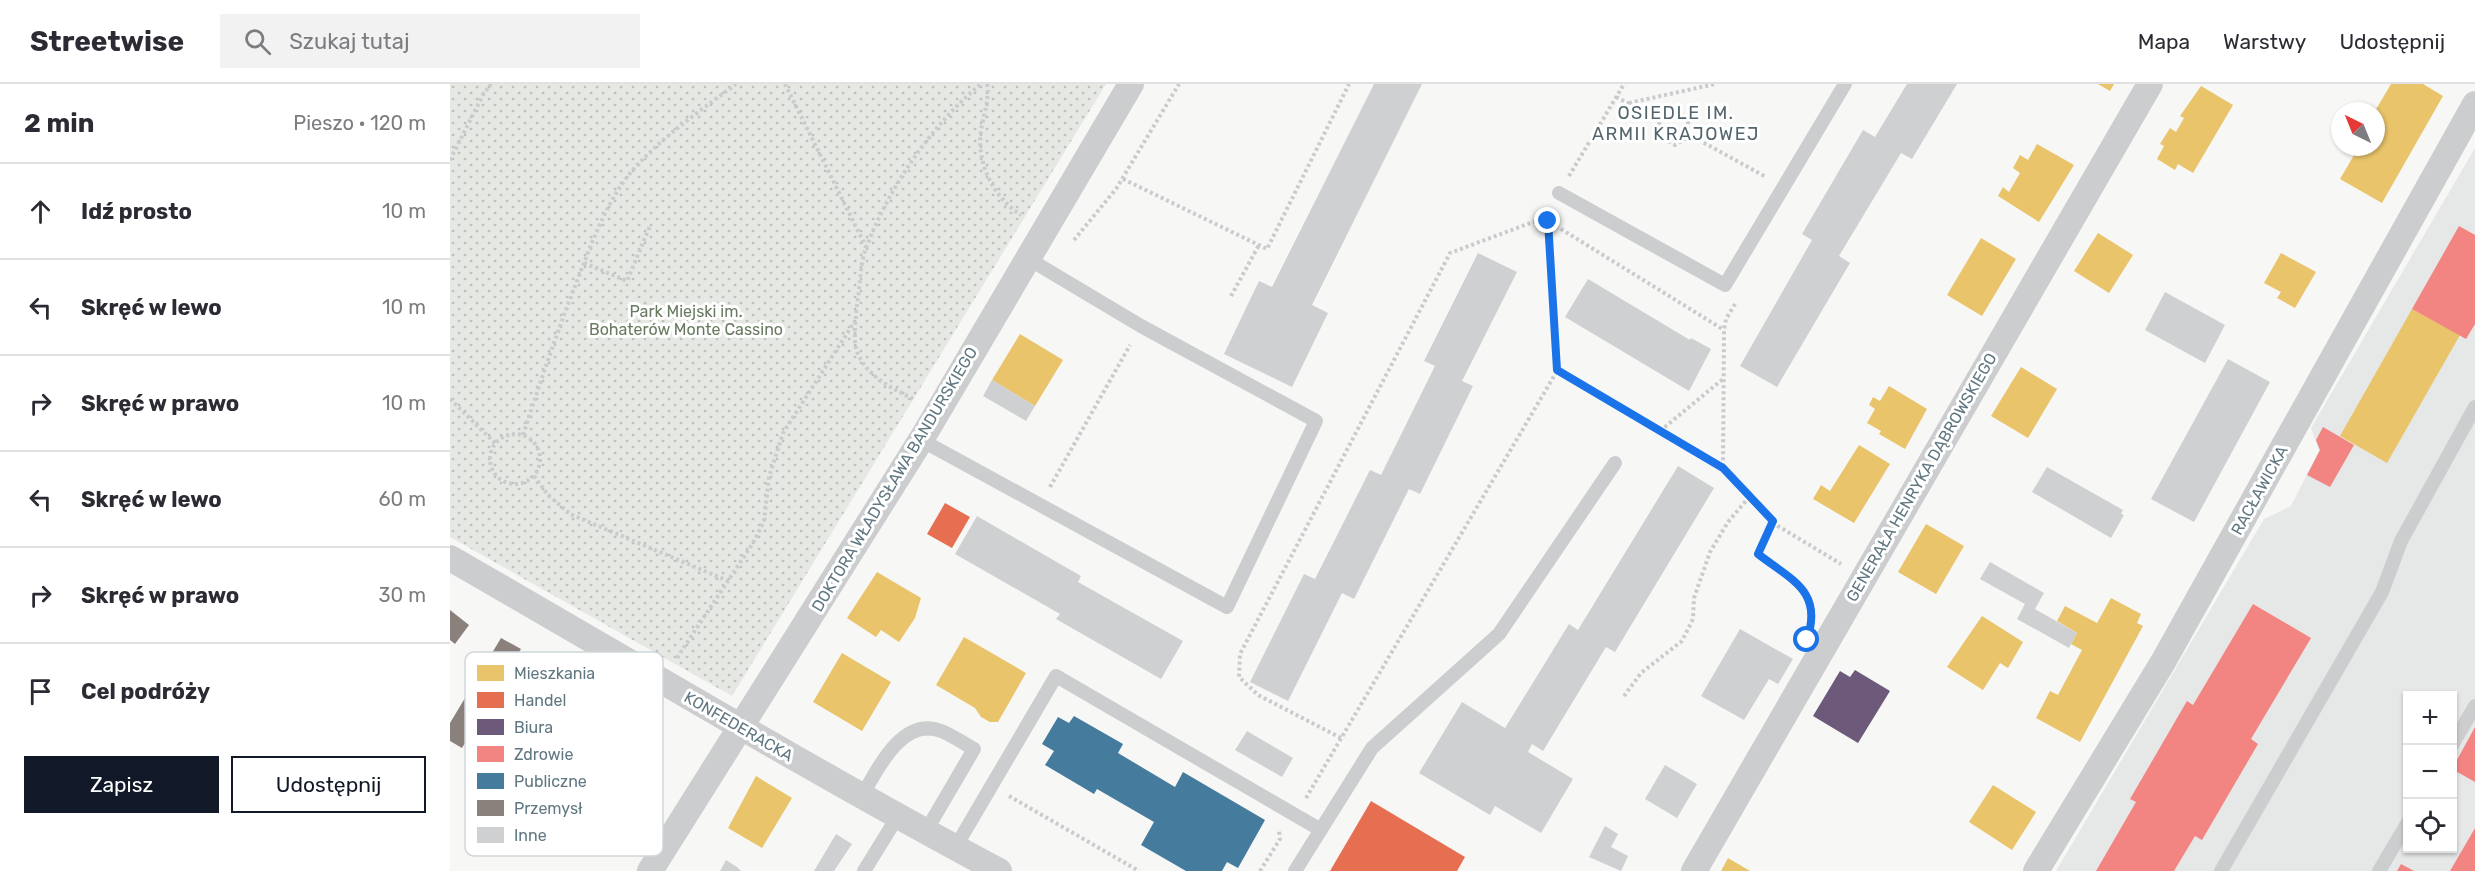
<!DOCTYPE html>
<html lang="pl">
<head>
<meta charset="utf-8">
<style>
  :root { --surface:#fff; --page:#f2f2f3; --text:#2b2b33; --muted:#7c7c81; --line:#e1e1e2; --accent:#111827 }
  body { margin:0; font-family:Rubik,sans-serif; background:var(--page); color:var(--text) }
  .controls { position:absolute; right:18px; bottom:18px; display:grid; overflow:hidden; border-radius:0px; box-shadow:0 2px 4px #0004 }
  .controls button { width:54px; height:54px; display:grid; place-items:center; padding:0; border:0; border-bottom:2px solid var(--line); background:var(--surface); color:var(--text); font:30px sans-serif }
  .compass { position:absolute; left:1881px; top:18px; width:54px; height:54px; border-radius:50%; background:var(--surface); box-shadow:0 2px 4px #0004; rotate:317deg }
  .stop { position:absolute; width:18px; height:18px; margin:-14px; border:4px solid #1a73e8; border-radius:50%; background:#fff }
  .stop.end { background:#1a73e8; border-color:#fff; box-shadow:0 2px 6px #0008 }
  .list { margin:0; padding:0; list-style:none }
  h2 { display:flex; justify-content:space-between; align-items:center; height:78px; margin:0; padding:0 24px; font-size:26px }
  h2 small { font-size:20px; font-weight:400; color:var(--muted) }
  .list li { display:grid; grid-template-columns:39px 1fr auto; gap:18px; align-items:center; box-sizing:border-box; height:96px; padding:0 24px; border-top:2px solid var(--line) }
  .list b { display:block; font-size:22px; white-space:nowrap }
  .list em { font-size:20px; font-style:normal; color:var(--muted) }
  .actions { display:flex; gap:12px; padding:18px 24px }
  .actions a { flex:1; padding:14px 0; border:2px solid var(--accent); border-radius:0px; text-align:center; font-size:21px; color:var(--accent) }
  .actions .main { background:var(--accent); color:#fff }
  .icon { flex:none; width:33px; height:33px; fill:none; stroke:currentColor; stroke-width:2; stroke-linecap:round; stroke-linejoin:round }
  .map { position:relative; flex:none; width:2025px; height:787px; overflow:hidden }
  header { display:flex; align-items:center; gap:36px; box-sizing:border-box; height:84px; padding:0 30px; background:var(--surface); border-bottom:2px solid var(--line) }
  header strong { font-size:28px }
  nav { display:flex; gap:33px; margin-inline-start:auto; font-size:21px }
  .search { width:420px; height:54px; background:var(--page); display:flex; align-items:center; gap:15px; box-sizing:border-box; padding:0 21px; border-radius:0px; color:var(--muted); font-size:22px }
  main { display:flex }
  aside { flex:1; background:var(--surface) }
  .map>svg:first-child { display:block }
  .built { fill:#e6e8e7; fill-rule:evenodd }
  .park { fill:url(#park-dots) }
  .homes { fill:#e9c46a }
  .shops { fill:#e76f51 }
  .offices { fill:#6d597a }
  .health { fill:#f28482 }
  .public { fill:#457b9d }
  .industry { fill:#8a817c }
  .building { fill:#ced0d1 }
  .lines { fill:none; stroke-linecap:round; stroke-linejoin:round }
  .path { stroke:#c9cbcc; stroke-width:4; stroke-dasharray:3 3; stroke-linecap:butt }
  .lane { stroke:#cccdce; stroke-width:14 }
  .street { stroke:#cccdce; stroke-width:26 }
  .route { stroke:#1a73e8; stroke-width:8 }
  .labels { text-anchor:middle; stroke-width:6; stroke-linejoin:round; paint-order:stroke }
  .park-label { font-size:16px; fill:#687a60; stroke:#fff }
  .street-label { font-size:16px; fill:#617882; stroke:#fff }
  .neighbourhood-label { font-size:18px; letter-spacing:1.5px; fill:#53656d; stroke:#fff }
  .key { fill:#fff; stroke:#d0d6da; stroke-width:1.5 }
  .key-label { font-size:16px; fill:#617882 }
</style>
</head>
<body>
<header>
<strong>Streetwise</strong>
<div class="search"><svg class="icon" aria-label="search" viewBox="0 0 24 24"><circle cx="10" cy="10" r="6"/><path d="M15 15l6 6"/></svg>Szukaj tutaj</div>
<nav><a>Mapa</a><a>Warstwy</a><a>Udostępnij</a></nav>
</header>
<main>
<aside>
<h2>2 min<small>Pieszo · 120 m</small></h2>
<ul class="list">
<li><svg class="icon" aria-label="ahead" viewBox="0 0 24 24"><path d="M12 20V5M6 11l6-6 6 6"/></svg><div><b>Idź prosto</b></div><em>10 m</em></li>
<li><svg class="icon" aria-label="left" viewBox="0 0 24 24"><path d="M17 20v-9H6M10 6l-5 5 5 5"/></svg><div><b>Skręć w lewo</b></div><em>10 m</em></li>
<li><svg class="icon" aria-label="right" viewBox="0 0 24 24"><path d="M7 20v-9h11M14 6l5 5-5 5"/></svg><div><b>Skręć w prawo</b></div><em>10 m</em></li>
<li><svg class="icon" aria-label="left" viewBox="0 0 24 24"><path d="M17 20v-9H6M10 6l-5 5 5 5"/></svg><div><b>Skręć w lewo</b></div><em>60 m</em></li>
<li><svg class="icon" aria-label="right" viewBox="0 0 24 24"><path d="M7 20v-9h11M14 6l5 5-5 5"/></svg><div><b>Skręć w prawo</b></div><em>30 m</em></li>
<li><svg class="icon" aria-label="arrive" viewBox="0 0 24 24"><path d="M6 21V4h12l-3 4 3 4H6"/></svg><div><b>Cel podróży</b></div></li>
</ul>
<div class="actions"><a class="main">Zapisz</a><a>Udostępnij</a></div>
</aside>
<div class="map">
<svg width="2025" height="787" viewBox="0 0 2025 787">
  <defs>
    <pattern id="park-dots" width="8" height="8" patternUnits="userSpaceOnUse" patternTransform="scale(1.5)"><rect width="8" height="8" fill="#e6e9e3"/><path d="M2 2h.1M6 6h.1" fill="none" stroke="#bec2bd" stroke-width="1.8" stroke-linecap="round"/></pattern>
  </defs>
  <rect width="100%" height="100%" fill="#f7f7f6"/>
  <path class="built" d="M2025 64V787H1606L1814 435 1841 422 1869 367 1861 344ZM1958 612H2002V764H1958Z"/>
  <path class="park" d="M0 0H656L282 612 0 453Z"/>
  <path class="homes" d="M1648 0H1664L1660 7Z
    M1941 0H1973L1993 12 1932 119 1890 95 1907 66 1912 69 1916 63H1926L1925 27Z
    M1751 2 1783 21 1743 89 1728 80 1725 86 1707 75 1714 62 1710 60 1720 44 1726 48 1734 34 1730 32Z
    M1587 60 1624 81 1589 138 1548 112 1553 103 1559 108 1570 89 1563 84 1570 71 1578 76Z
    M1648 149 1683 171 1659 209 1624 187Z
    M1531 154 1566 175 1532 232 1497 211Z
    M1831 169 1866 188 1845 224 1827 214 1831 208 1814 199Z
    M1962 225 2010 251 1937 379 1890 352Z
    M570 250 613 276 585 322 542 296Z
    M1571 283 1607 305 1578 354 1541 332Z
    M1439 302 1477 325 1455 365 1429 350 1431 347 1417 339 1425 325 1419 321 1423 313 1430 317Z
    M1409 361 1440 380 1404 439 1363 415 1371 401 1380 407Z
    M1476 440 1514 462 1486 510 1448 488Z
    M427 488 471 514 465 534 449 558 431 546 426 553 397 534Z
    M1661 514 1691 530 1687 539 1693 542 1630 658 1586 634 1600 607 1608 611 1632 566 1621 560 1627 549 1607 537 1615 522 1647 539Z
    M1532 532 1573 558 1558 584 1550 579 1533 606 1497 583Z
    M514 553 576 589 548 638H540L531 633 525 624 486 601Z
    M392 569 441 598 412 647 363 618Z
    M306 692 342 714 312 764 278 744Z
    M1543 701 1586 728 1562 766 1519 738Z
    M1278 774 1300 787H1271Z"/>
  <path class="shops" d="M495 419 520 433 502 464 477 450Z
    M921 717 1015 773 1007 787H880Z"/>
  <path class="offices" d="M1405 586 1440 607 1408 659 1363 632 1390 587 1400 593Z"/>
  <path class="health" d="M2009 142 2025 151V240L2016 255 1962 225Z
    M1873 343 1904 361 1880 403 1857 391 1870 366 1866 356Z
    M1803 520 1861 554 1801 655 1808 660 1752 756 1745 752 1724 787H1646L1686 718 1680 715 1737 617 1743 621Z
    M2025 643V698L2002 685Z
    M2025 744V787H2000Z
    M1951 780 1964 787H1947Z"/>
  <path class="public" d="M624 632 673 660 668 669 725 703 733 688 815 736 788 784 777 778 772 787H736L691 761 704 738 647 705 644 710 595 681 604 667 592 660 608 633 619 639Z"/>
  <path class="industry" d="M0 526 19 541 5 560 0 556Z
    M51 554 71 565 12 664 0 657V639Z"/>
  <path class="building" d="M924 0H972L862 221 878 229 842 303 774 270 809 197 822 203Z
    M1457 0H1507L1462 75 1451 69 1389 172 1400 179 1327 303 1290 282 1362 156 1352 150 1413 46 1425 53Z
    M1028 169 1067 188 1012 297 1023 302 970 410 959 405 904 515 892 509 838 617 800 598 854 490 865 495 920 386 931 391 985 282 974 277Z
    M1138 195 1240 256 1241 254 1261 265 1239 307 1115 233Z
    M1715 208 1775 241 1755 279 1695 246Z
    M1778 275 1820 298 1744 438 1701 415Z
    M542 296 585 322 576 337 533 312Z
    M1228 382 1264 404 1165 568 1156 563 1093 667 1082 660 1078 668 1123 695 1091 749 1045 722 1040 731 969 689 1012 618 1055 644 1119 540 1128 546Z
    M1597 383 1673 426 1671 430 1674 431 1661 454 1582 408Z
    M527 432 631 492 628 498 733 557 711 595 606 535 610 530 505 470Z
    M1540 478 1594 509 1585 525 1627 549 1619 564 1567 535 1575 520 1530 495Z
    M1290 545 1343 575 1328 600 1319 595 1294 636 1251 612Z
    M797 647 843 674 832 693 785 666Z
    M1215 681 1247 700 1227 734 1195 715Z
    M1155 742 1168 750 1161 763 1178 772 1171 787 1139 773Z
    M386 750 402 760 384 787H364Z
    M276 776 287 783 291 787H270Z"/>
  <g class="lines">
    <path class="path" d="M335 0 416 163
      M537 0C540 15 533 32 531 47 526 79 544 114 571 131
      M1166 13 1209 35 1224 27 1238 34V53L1225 61 1210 53 1209 35
      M1179 19 1265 0
      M1238 50 1316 93
      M0 76 33 11 41 0
      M1119 92 1174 0
      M673 95 817 165 899 0
      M624 156 666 105 729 0
      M134 179 177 197 200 142
      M781 212 809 161
      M1285 220 1276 235 1274 246 1273 384 1328 442 1391 480
      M1107 287 1273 384
      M0 315 46 360
      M463 315C442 304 419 294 408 270 402 258 406 234 407 221 410 204 410 183 415 167 437 106 482 40 531 0
      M1210 347 1273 295
      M40 375a25 25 0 1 1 50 0a25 25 0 1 1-50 0Z
      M73 351C90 299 107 248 127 197 143 156 159 109 191 77 219 48 254 24 286 0
      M84 392 98 411 120 430 278 497
      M600 403 680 261
      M1324 437 1308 470 1353 505 1363 526
      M227 574 303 459 314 437 319 393 333 349 405 237
      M1174 612 1191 589 1232 557 1243 535 1244 514 1260 468 1278 438 1300 412
      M891 654 808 611 789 593 790 570 1000 169 1083 138 1098 137 1274 246
      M559 712 689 787
      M856 714 1107 287 1097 148 1101 128
      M810 787 830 755 829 747"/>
    <path class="lane" d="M1109 109 1275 201 1395 0
      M471 356 777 523 866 337 691 242 577 174
      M2002 661 2025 622
      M412 712C427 686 452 632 491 647 502 651 513 659 524 665L476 747
      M505 764 606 592 871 746
      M414 787 448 732
      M845 787 922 664 1049 550 1165 379
      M1771 787 1932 508 1951 457 2025 323
      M1929 787 1958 738"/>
    <path class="street" d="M0 474C183 579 363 688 549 787
      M200 787 471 356 681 0
      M1244 787 1700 0
      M1586 787 1713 578 2025 20"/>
  </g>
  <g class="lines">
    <path class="route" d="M1098 137 1107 286 1273 384 1323 437 1308 470C1343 497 1373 507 1357 556"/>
  </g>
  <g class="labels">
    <g class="park-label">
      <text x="236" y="233">Park Miejski im.<tspan x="236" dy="18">Bohaterów Monte Cassino</tspan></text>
    </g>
    <g class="street-label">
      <text transform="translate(1471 393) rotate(-60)" y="6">GENERAŁA HENRYKA DĄBROWSKIEGO</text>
      <text transform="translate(444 395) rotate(-59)" y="6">DOKTORA WŁADYSŁAWA BANDURSKIEGO</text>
      <text transform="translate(1809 406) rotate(-61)" y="6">RACŁAWICKA</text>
      <text transform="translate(289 642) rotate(30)" y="6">KONFEDERACKA</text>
    </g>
    <g class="neighbourhood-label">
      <text x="1226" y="35">OSIEDLE IM.<tspan x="1226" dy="21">ARMII KRAJOWEJ</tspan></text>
    </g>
  </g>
  <rect x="15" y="568" width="198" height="204" rx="9" class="key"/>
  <rect x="27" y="581" width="27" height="16" fill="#e9c46a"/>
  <rect x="27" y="608" width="27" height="16" fill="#e76f51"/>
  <rect x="27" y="635" width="27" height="16" fill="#6d597a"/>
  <rect x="27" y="662" width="27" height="16" fill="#f28482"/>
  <rect x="27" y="689" width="27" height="16" fill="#457b9d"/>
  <rect x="27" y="716" width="27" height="16" fill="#8a817c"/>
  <rect x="27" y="743" width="27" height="16" fill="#ced0d1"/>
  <g class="key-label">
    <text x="64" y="595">Mieszkania</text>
    <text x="64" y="622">Handel</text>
    <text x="64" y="649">Biura</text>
    <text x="64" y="676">Zdrowie</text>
    <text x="64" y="703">Publiczne</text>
    <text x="64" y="730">Przemysł</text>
    <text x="64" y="757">Inne</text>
  </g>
</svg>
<div class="controls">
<button>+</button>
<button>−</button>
<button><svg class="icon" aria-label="locate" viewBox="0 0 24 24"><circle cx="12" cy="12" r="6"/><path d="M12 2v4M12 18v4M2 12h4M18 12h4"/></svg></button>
</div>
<svg class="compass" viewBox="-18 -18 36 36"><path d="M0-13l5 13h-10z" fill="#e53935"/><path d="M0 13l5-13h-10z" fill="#7c7c81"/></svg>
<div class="stop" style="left:1357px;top:556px"></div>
<div class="stop end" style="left:1098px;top:137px"></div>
</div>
</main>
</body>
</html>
